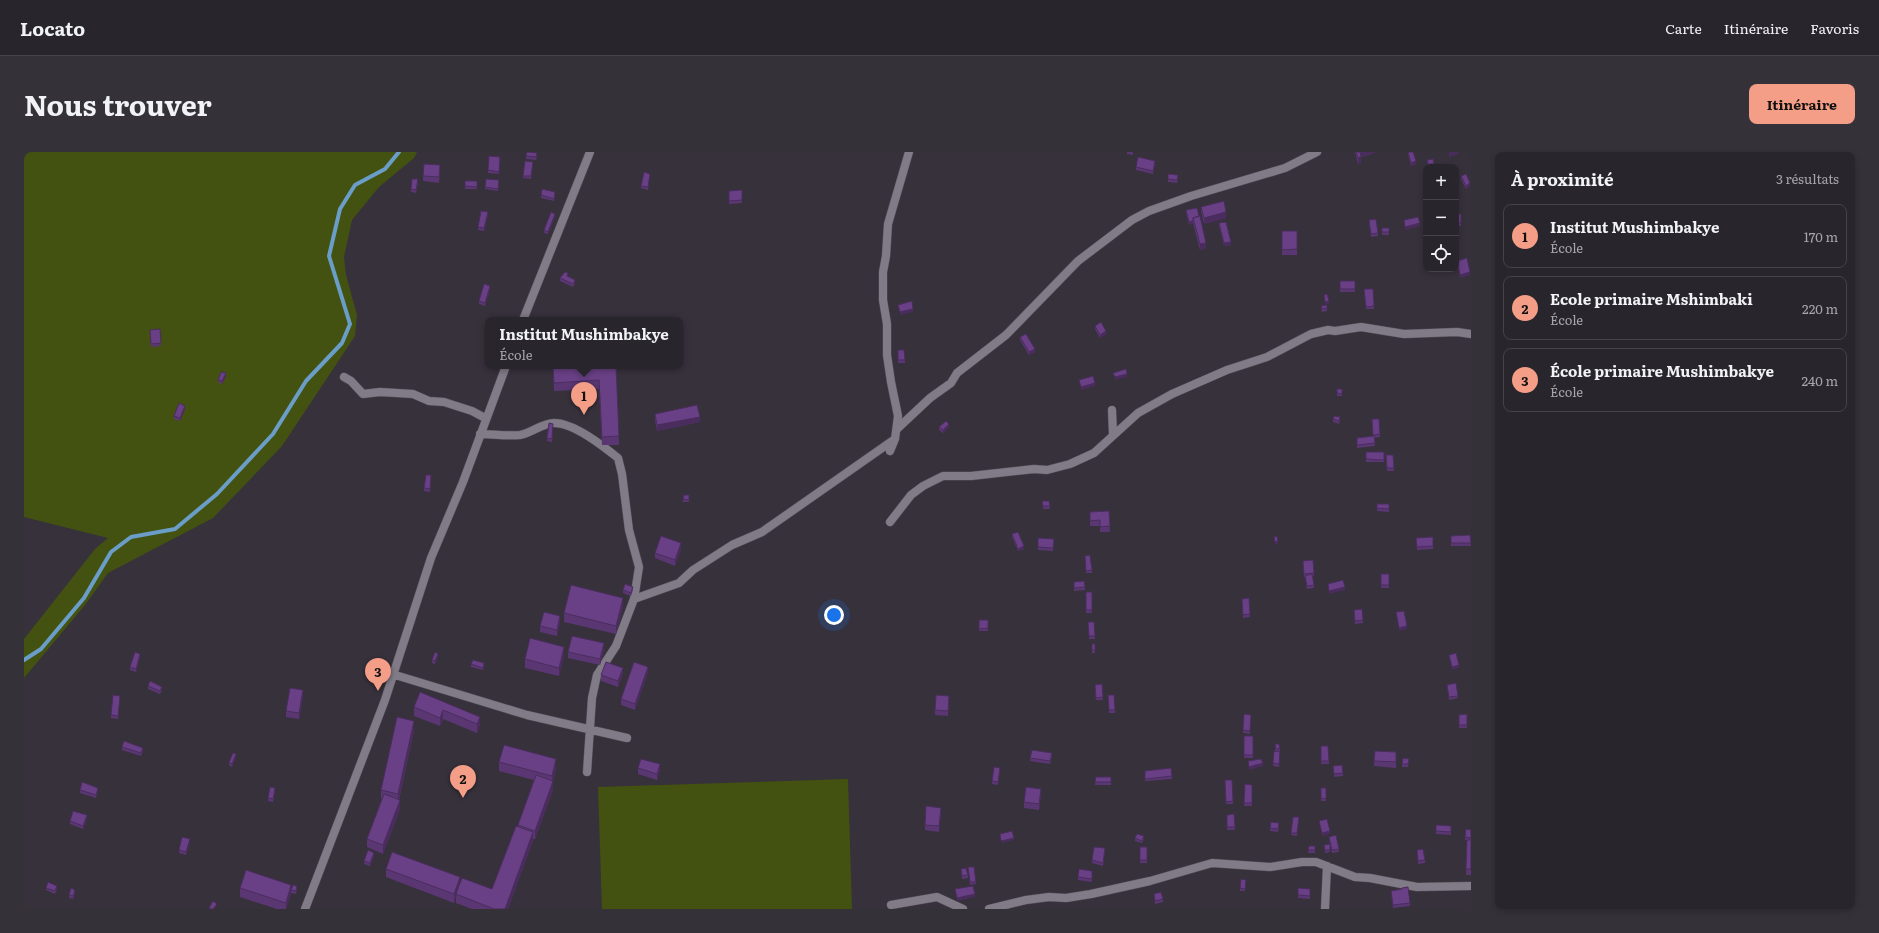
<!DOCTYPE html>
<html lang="fr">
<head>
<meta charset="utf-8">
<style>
  :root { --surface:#29252d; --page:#353139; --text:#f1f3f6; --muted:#a5a5aa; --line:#454249; --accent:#f49e87 }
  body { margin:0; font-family:Literata,serif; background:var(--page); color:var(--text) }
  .controls { position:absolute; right:12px; top:12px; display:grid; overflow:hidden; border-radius:8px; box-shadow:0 2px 6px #0003 }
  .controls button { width:36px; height:36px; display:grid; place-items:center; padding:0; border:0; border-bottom:1px solid var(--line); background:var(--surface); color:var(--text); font:20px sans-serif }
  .you { position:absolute; left:810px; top:463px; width:14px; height:14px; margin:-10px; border:3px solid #fff; border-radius:50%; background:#1a73e8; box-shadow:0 0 0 6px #1a73e833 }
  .badge { display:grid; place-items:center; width:26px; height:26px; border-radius:50%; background:var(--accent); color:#111; font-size:13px; font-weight:700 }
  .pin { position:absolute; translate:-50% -33px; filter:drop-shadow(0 1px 2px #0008) }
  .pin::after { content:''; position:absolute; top:21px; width:14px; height:12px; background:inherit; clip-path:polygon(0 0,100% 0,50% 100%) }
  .popup { position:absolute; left:461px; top:165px; width:198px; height:52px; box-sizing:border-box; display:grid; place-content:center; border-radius:8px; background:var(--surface); filter:drop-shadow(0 1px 3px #0005); font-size:13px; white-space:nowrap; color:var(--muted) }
  .popup b { font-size:15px; color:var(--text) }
  .popup::after { content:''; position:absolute; left:50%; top:100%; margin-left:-8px; border:8px solid transparent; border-top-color:var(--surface) }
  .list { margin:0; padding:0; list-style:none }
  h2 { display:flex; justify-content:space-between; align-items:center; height:52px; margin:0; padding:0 16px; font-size:17px }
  h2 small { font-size:13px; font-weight:400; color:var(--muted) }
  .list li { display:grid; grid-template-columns:26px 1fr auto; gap:12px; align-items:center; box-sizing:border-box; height:64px; margin:0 8px 8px; padding:0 8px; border:1px solid var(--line); border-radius:8px }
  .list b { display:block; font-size:15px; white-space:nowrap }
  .list p { margin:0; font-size:13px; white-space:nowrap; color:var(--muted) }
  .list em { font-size:13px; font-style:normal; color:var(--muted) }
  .icon { flex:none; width:22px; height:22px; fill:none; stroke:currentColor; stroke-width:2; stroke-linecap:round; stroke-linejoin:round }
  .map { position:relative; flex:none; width:1447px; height:757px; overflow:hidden; border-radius:8px }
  header { display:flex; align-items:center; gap:24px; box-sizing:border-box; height:56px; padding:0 20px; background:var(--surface); border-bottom:1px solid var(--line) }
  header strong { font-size:19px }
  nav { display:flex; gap:22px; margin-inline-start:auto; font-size:14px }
  .intro { display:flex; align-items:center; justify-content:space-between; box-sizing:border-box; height:96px; padding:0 24px }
  h1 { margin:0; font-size:28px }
  .button { padding:10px 18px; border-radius:8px; background:var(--accent); color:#111; font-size:14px; font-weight:700 }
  main { display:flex; gap:24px; padding:0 24px }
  aside { flex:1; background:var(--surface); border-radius:8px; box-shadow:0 2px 6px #0003 }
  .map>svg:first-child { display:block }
  .green { fill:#435210 }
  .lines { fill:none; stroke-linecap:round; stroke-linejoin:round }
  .stream { stroke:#6a9dc8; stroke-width:4 }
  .street-casing { stroke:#555059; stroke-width:9 }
  .street { stroke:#817a87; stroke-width:8 }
  .wall { fill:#5a3773 }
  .shaded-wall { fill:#4a2d5e }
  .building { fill:#694086; stroke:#4a2d5e }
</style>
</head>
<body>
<header>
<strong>Locato</strong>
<nav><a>Carte</a><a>Itinéraire</a><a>Favoris</a></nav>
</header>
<div class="intro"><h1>Nous trouver</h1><a class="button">Itinéraire</a></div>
<main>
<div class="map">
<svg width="1447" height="757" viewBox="0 0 1447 757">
  <rect width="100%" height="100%" fill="#37313c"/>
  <path class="green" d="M0 0H393L390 6 355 35 328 68 320 105 322 123 333 163 331 184 258 294 189 366 84 421 61 453 0 526V487L71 397 84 386 0 365Z
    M824 627 828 757H578L574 635Z"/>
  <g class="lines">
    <path class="stream" d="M0 508 17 497 60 446 87 400 107 385 151 377 193 342 249 282 282 229 318 191 326 172 305 104 316 57 331 33 361 17 375 0"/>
    <g class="street-casing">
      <path id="street" d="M499 168 566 0
        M320 225 327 229 339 242 356 240 389 242 405 249 420 250 448 259 461 266
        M1088 258 1089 282
        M873 277 906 246 927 231 933 221 982 183 1054 109 1108 68 1125 59 1167 44 1261 16 1293 0
        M456 282C469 282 483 284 496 283 508 281 518 271 530 271 550 271 579 294 594 306L598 322 605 378 615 415 610 447 592 494 573 523 568 546 563 620
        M866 299 871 287 874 264 867 230 863 203V172L859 148V120L862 104 864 72 885 0
        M866 370 887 343 899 334 919 324H947L1010 317 1023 318 1046 312 1070 301 1114 261 1148 242 1203 218 1243 205 1287 182 1304 178 1311 179 1337 175 1380 182 1433 180 1447 182
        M610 447 655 431 669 418 708 393 738 380 871 287
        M368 522 503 563 603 586
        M867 753 913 745 939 757
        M281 757 361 548 407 406 439 330 482 214
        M965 757 1002 748 1025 745 1042 746 1067 742 1126 729 1188 711 1246 715 1278 710H1292L1331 725 1346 726 1393 735 1447 734
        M1301 757 1303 714"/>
    </g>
    <use href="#street" class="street"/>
  </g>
  <path class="wall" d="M1103 0H1109V3L1103 2Z
    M1331 0H1351V1L1337 5V11L1334 12Z
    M1384 0 1392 12 1387 14 1384 2Z
    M502 4H513L512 8 502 7Z
    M476 5 475 22 464 21V18Z
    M1409 7 1410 14 1404 15 1403 8Z
    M509 10 507 27 499 26V24Z
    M1131 12 1129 22 1112 18V15Z
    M416 19 415 31 399 29V24Z
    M626 24 624 38 617 36V34Z
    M1437 24 1446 34 1442 37 1437 27Z
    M1154 26 1153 31 1144 30V27Z
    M441 29H453V37H441Z
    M394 30 392 41 387 40V37Z
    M475 31 474 39 461 37V35Z
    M718 38V51L705 52V39Z
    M517 43H531L530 49 517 46Z
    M1177 55 1202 66 1180 72 1177 60Z
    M1173 56 1182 96 1176 98 1169 71 1165 73 1162 61V58Z
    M1432 62H1437V74H1432Z
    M464 63 460 79 454 78V75Z
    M531 64 524 82 520 81V78Z
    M1345 70 1354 81V84L1347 85Z
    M1195 71 1207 93 1200 94 1195 74Z
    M1358 76H1365V83H1358Z
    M1258 79H1273V103H1258Z
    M544 124V125L551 131 549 135 536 129V126Z
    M1316 129H1331V140H1316Z
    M466 137 461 154 455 152V149Z
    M1340 137H1349L1350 157H1342Z
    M1297 154 1303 156V159L1298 160Z
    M1071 174 1082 182 1076 186 1071 177Z
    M136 177 137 194 127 195 126 181Z
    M996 185 1011 200 1005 203 996 188Z
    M874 198 881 208V211H874Z
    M529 214H592L595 293H578L575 237 530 239Z
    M202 224 198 232 194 230V228Z
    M1313 237H1318V244H1313Z
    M161 257 156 269 150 267V264Z
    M631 262 676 270 633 279 631 268Z
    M1309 267 1316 268 1315 272 1309 270Z
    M1348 267 1356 282V285L1350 286 1351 294 1333 296V286L1349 284Z
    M529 275 528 290 523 289V286Z
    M915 275H925L919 281 915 278Z
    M1342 300H1360V310H1342Z
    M1362 303H1369L1370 319H1363Z
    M407 326 406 340 400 339V336Z
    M665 343V350H659V347Z
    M1018 349H1025L1026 357H1019Z
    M1353 352H1365V360L1353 359Z
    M1085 359 1086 380H1076V374H1066V360Z
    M988 382 1000 397 994 399 988 385Z
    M1446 383 1447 394H1427V384Z
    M1409 385V397L1393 398 1392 386Z
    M1014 386 1030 387 1029 399 1014 398Z
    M657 397 651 414 631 406V401Z
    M1061 404 1068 418V421H1062Z
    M1289 408 1290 424H1289L1290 436 1283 437 1281 425H1280L1279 409Z
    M1357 422H1365V436H1357Z
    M1050 430 1061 435V438L1050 439Z
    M599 438H609L607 444 599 441Z
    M1062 440H1068V461H1062Z
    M1225 446 1226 465 1219 466 1218 447Z
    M599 454 592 482 540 470V461Z
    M1330 461 1339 468V471L1331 472Z
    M955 468H964V479H955Z
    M536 470 533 484 516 480V474Z
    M1064 470H1070L1071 487H1065Z
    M1068 492H1071V501H1068Z
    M580 497 576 513 544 506V500Z
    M540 503 535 524 501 516V507Z
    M414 504 411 512 408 511V508Z
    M116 505 112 520 106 518V515Z
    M447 512 460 514 459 518 447 515Z
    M624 520 611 558 597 553V547Z
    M599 522 594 535 577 529V523Z
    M1078 532 1079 548H1072L1071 533Z
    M1423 533 1434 544V546L1425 548Z
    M124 534 138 538 136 542 124 537Z
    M396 540 456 573 453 581 419 567 416 574 390 564V555Z
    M1084 543 1091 558V561H1085Z
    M279 544 275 567 262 565V559Z
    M96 546 94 567 87 566V563Z
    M925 549 924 564 911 563V558Z
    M1220 562 1227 563 1226 582 1219 581Z
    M1443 562V576H1435V563Z
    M390 578 375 648 376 657 359 702 343 695V687L358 646H357V638Z
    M1220 584H1229V606H1220Z
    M1251 592 1256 597V603L1255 615 1249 614 1251 599Z
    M1297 594 1305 609V612H1297Z
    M98 595 119 598 117 604 98 598Z
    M1028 604 1026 612 1006 609V606Z
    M212 605 208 615 205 613V610Z
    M1372 605V616L1350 614V609Z
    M475 610 532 616 529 629V638L511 687H509V689L484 757H448L432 751V744L430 751 362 725V717L436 733 468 737 494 674 510 628 475 619Z
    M1385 610 1384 615H1378V612Z
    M1309 614 1319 621V624L1310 625Z
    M614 616 636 618 633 628 614 622Z
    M976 619 974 633 968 632V629Z
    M1121 622 1148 624V627L1121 629Z
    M1072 625H1087V633H1071Z
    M1201 628H1208L1209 652H1202Z
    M1221 632 1228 633V654H1220Z
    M1297 636H1302V649H1297Z
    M56 638 74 639 72 646 56 641Z
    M251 639 249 650 244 649V646Z
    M1017 643 1015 658 1000 656V650Z
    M917 661 915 680 901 678V673Z
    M1210 662 1211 678H1203V663Z
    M63 666 59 677 46 672V669Z
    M1275 668 1273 684 1267 683V681Z
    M1412 673 1427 674V683L1412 682Z
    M1255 674 1254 680 1246 679V676Z
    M1447 678V723H1442L1443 688H1441V685Z
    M1305 685 1315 697V700L1308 701 1305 687Z
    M1111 686 1120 687 1118 691 1111 689Z
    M166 690 162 703 155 701V698Z
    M1300 693 1306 698V700L1301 701Z
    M1285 694H1291V701H1284Z
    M1116 695H1123V711H1116Z
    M1393 698 1401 708V711L1394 712Z
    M1081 699 1079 714 1068 711V708Z
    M350 704 346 714 340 712V709Z
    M944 715 952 730V732L946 733Z
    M937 717 944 723V726L938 727Z
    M1068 721V730L1054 728V725Z
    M1222 731 1221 739H1216V736Z
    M22 736 33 737 31 742 22 738Z
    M216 736 267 738 273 737 272 742 267 741 262 757H253L216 745Z
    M1274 736 1286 737V747L1274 746Z
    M1367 739 1386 751V754L1369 756Z
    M51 741 49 747 45 746V743Z
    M1130 742 1139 747V750L1131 752Z"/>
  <path class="shaded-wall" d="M1335 0H1351V1L1335 5Z
    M1425 0H1434V2L1425 5Z
    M1337 5V11L1334 12V6Z
    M1392 9V12L1387 14V11Z
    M1435 29V32L1432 33V31Z
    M1446 31V34L1442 37V34Z
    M464 60V63L460 79V76Z
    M1202 60V66L1180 72V66Z
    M531 62V64L524 82V80Z
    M1169 69V71L1165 73V70Z
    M1396 71V74L1381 78V75Z
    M1207 90V93L1200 94V91Z
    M1182 91V96L1176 98V92Z
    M1446 120V123L1436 126V123Z
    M466 134V137L461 154V151Z
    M1305 149V152H1301V150Z
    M889 157V160L876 163V160Z
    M1082 179V182L1076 186V183Z
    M1011 197V200L1005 203V200Z
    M202 221V224L198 232V229Z
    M1103 222V225L1091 228V225Z
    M1071 231V234L1057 238V235Z
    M161 254V257L156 269V266Z
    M676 265V270L633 279V273Z
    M925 272V275L919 281V278Z
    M1254 389V392L1251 393V390Z
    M657 391V397L651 414V408Z
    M1000 394V397L994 399V397Z
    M1321 435V438L1305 442V439Z
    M599 446V454L592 482V474Z
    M536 464V470L533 484V478Z
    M1383 474V477L1375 479V476Z
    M580 491V497L576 513V507Z
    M540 495V503L535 524V516Z
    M116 502V505L112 520V517Z
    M414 502V504L411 512V509Z
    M1435 513V516L1428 518V515Z
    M624 515V520L611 558V552Z
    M599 516V522L594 535V529Z
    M279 538V544L275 567V561Z
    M419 558V567L416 574V566Z
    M456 565V573L453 581V572Z
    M390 569V578L374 650V642Z
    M212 602V605L208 615V612Z
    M532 607V616L528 633V624Z
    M1239 611V614L1225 618V615Z
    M636 612V618L633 628V622Z
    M529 629V638L511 687V679Z
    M74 636V639L72 646V643Z
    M1017 637V643L1015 658V652Z
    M376 648V657L359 702V693Z
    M917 656V661L915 680V674Z
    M63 663V666L59 677V674Z
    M1306 679V682L1298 684V681Z
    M509 680V689L484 757H481Z
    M990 686V688L977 691V689Z
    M166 687V690L162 703V700Z
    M350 701V704L346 714V711Z
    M436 725V734L430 751V742Z
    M267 733V742L262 757V751Z
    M951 742V745L933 749V746Z"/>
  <path class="building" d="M503 0 513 1 512 5 502 4Z
    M1332 0H1336L1337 5 1334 6Z
    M1384 0H1389L1392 9 1387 11Z
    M465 4 476 5 475 20 464 18Z
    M1114 5 1131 9 1129 19 1112 15Z
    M1409 7 1410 12H1404L1403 8Z
    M501 9 509 10 507 24H499Z
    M400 12 416 13 415 25 399 24Z
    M620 20 626 22 624 35 617 34Z
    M1144 22 1154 23 1153 28 1144 27Z
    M1442 22 1446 31 1442 34 1437 24Z
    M1432 24 1435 29 1432 31Z
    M388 27H394L392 38 387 37Z
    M462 27 475 28 474 37 461 35Z
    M441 29H453V35L441 34Z
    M518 37 531 40 530 47 517 43Z
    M718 38V48L705 49V39Z
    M1200 49 1202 60 1180 66 1177 55Z
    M1173 56 1175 64 1169 66V69L1165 70 1162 58Z
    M457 59 464 60 460 76 454 75Z
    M527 60 531 62 524 80 520 78Z
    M1432 62H1437V71H1432Z
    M1176 64 1182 91 1176 92 1169 66Z
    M1394 65 1396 71 1381 75 1380 68Z
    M1352 67 1354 81 1347 82 1345 68Z
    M1202 70 1207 90 1200 91 1195 71Z
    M1358 76H1365V80H1358Z
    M1258 79H1273V97L1258 98Z
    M1443 106 1446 120 1436 123 1433 109Z
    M541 120 544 121 543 124 551 128 549 132 536 126Z
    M1316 129H1331V137H1316Z
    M460 132 466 134 461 151 455 149Z
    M1340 137H1349L1350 154 1342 155Z
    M1303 142 1305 149 1301 150 1300 143Z
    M888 149 889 157 876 160 874 153Z
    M1303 153V156L1298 157 1297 154Z
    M1077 170 1082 179 1076 183 1071 174Z
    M136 177 137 191 127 192 126 178Z
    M1002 182 1011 197 1005 200 996 185Z
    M874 198H880L881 208H874Z
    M529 214H592L595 284 578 285 575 228 530 231Z
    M1102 217 1103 222 1091 225 1089 221Z
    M197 220 202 221 198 229 194 228Z
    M1069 224 1071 231 1057 235 1055 228Z
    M1313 237H1318V242L1313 241Z
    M155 251 161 254 156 266 150 264Z
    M673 253 676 265 633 273 631 262Z
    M1310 264 1316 265 1315 269 1309 267Z
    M1348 267H1355L1356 282 1349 283Z
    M922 269 925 272 919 278 915 275Z
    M525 271 529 272 528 287 523 286Z
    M1350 284 1351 291 1333 293V286Z
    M1342 300H1360V308L1342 307Z
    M1362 303H1369L1370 316H1363Z
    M402 323H407L406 337 400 336Z
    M660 343H665V348L659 347Z
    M1018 349H1025L1026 354H1019Z
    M1353 352H1365V357L1353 356Z
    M1085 359 1086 374 1076 375V368L1066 369V360Z
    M994 380 1000 394 994 397 988 382Z
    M1446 383 1447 391H1427V384Z
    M637 384 657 391 651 408 631 401Z
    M1253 384 1254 389 1251 390 1250 385Z
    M1409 385V394L1393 395 1392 386Z
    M1014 386 1030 387 1029 396 1014 395Z
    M1066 403 1068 418 1062 419 1061 404Z
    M1289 408 1290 421 1280 422 1279 409Z
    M1288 422 1290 433 1283 434 1281 424Z
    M1357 422H1365V433H1357Z
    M1319 428 1321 435 1305 439 1304 432Z
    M1060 429 1061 435 1050 436V430Z
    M601 432 609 435 607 441 599 438Z
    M547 433 599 446 592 474 540 461Z
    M1062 440H1068V458H1062Z
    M1225 446 1226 462 1219 463 1218 447Z
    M1338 457 1339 468 1331 469 1330 458Z
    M1380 459 1383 474 1375 476 1372 460Z
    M520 460 536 464 533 478 516 474Z
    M955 468H964V476L955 477Z
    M1064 470H1070L1071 484H1065Z
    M548 484 580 491 576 507 544 500Z
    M506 486 540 495 535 516 501 507Z
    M1068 492H1071V498H1068Z
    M111 500 116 502 112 517 106 515Z
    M411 500 414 502 411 509 408 508Z
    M1432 501 1435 513 1428 515 1425 503Z
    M449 508 460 511 459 516 447 512Z
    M582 510 599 516 594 529 577 523Z
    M610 510 624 515 611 552 597 547Z
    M126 529 138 535 136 539 124 534Z
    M1432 531 1434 544 1425 545 1423 533Z
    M1078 532 1079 545 1072 546 1071 533Z
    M266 536 279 538 275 561 262 559Z
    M396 540 456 565 453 572 419 558 416 566 390 555Z
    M89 543 96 544 94 564 87 563Z
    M912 543 925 544 924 559 911 558Z
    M1084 543H1090L1091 558H1085Z
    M1220 562 1227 563 1226 579 1219 578Z
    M1443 562V573H1435V563Z
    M373 565 390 569 374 642 357 638Z
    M1220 584H1229V603H1220Z
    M100 589 119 596 117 601 98 595Z
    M1251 592H1255L1256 597H1252Z
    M480 593 532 607 528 624 475 610Z
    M1297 594H1304L1305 609H1297Z
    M1008 598 1028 601 1026 609 1006 606Z
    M1250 599 1256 600 1255 612 1249 611Z
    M1351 599 1372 600V610L1350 609Z
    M209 601 212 602 208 612 205 610Z
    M1379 606 1385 607 1384 612H1378Z
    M617 607 636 612 633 622 614 616Z
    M1237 607 1239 611 1225 615 1224 609Z
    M1318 613 1319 621 1310 622 1309 614Z
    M970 615 976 616 974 630 968 629Z
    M1147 616 1148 624 1121 627V619Z
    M512 623 529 629 511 679 494 673Z
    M1072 625H1087V630H1071Z
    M1201 628H1208L1209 649 1202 650Z
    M58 630 74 636 72 643 56 638Z
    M1221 632 1228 633V651H1220Z
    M246 635 251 636 249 647 244 646Z
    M1002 635 1017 637 1015 652 1000 650Z
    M1297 636H1302V647L1297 646Z
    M360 642 376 648 359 693 343 687Z
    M902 654 917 656 915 674 901 673Z
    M49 659 63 663 59 674 46 669Z
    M1210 662 1211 675H1203V663Z
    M1269 665H1275L1273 681H1267Z
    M1303 667 1306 679 1298 681 1295 669Z
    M1247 670 1255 671 1254 677 1246 676Z
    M1412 673 1427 674V680L1412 679Z
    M492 674 509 680 481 757H470L432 742 438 726 468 737Z
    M1442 677 1447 678V686L1441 685Z
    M988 679 990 686 977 689 976 682Z
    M1113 682 1120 684 1118 689 1111 686Z
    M1312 683 1315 697 1308 698 1305 685Z
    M158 685 166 687 162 700 155 698Z
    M1443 688H1447V717H1442Z
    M1306 692V698H1301L1300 693Z
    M1285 694H1291V698H1284Z
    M1070 695 1081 696 1079 711 1068 708Z
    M1116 695H1123V708H1116Z
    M1399 697 1401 708 1394 709 1393 698Z
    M344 698 350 701 346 711 340 709Z
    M368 700 436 725 430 742 362 717Z
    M944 715H950L952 730H946Z
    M942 716 944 723 938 724 937 717Z
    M1055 717 1068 719V727L1054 725Z
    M222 718 267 733 262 751 216 736Z
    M1217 727 1222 728 1221 737 1216 736Z
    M24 730 33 734 31 739 22 736Z
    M269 733 273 734 272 739 267 738Z
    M949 734 951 742 933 746 931 737Z
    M1384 735 1386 751 1369 753 1367 739 1378 737V736Z
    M47 736 51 738 49 744 45 743Z
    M1274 736 1286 737V744L1274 743Z
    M1137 740 1139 747 1131 749 1130 742Z
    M189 749 193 752 189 757H186L185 756Z"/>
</svg>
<div class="controls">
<button>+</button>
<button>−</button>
<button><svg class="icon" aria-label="locate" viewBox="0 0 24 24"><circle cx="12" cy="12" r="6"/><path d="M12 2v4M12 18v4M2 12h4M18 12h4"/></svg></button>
</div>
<div class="you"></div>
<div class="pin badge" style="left:560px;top:263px">1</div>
<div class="popup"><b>Institut Mushimbakye</b>École</div>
<div class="pin badge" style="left:439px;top:646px">2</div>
<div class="pin badge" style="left:354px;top:539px">3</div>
</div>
<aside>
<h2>À proximité<small>3 résultats</small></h2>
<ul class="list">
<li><span class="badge">1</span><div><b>Institut Mushimbakye</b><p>École</p></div><em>170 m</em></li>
<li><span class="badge">2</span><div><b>Ecole primaire Mshimbaki</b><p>École</p></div><em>220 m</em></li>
<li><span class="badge">3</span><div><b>École primaire Mushimbakye</b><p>École</p></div><em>240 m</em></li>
</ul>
</aside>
</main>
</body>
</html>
